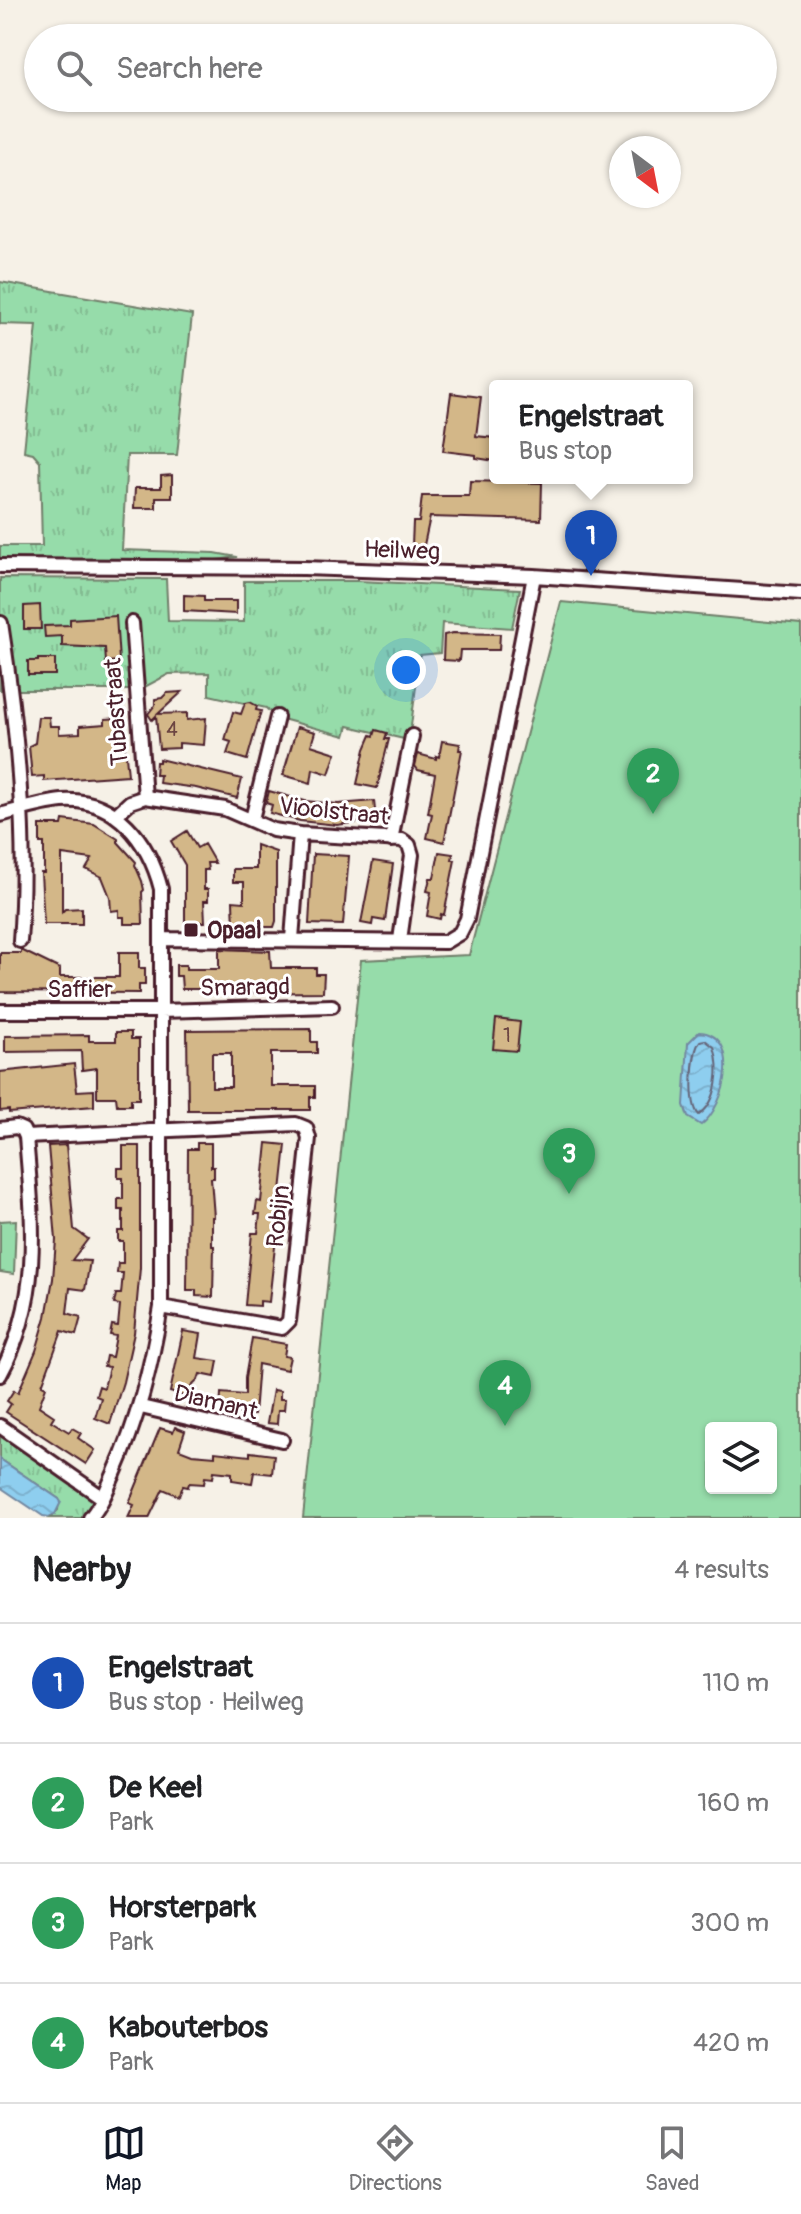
<!DOCTYPE html>
<html lang="en">
<head>
<meta charset="utf-8">
<style>
  :root { --surface:#fff; --page:#f2f2f2; --text:#202124; --muted:#757577; --line:#e0e0e0; --accent:#111827 }
  body { margin:0; font-family:Pangolin,sans-serif; background:var(--page); color:var(--text) }
  .controls { position:absolute; right:24px; bottom:24px; display:grid; overflow:hidden; border-radius:8px; box-shadow:0 2px 6px #0004 }
  .controls button { width:72px; height:72px; display:grid; place-items:center; padding:0; border:0; border-bottom:2px solid var(--line); background:var(--surface); color:var(--text); font:40px sans-serif }
  .compass { position:absolute; left:609px; top:136px; width:72px; height:72px; border-radius:50%; background:var(--surface); box-shadow:0 2px 6px #0004; rotate:148deg }
  .you { position:absolute; left:406px; top:670px; width:28px; height:28px; margin:-20px; border:6px solid #fff; border-radius:50%; background:#1a73e8; box-shadow:0 0 0 12px #1a73e833 }
  .badge { display:grid; place-items:center; width:52px; height:52px; border-radius:50%; background:var(--accent); color:#fff; font-size:26px; font-weight:700 }
  .pin { position:absolute; translate:-50% -66px; filter:drop-shadow(0 2px 4px #0008) }
  .pin::after { content:''; position:absolute; top:42px; width:28px; height:24px; background:inherit; clip-path:polygon(0 0,100% 0,50% 100%) }
  .popup { position:absolute; left:489px; top:380px; width:204px; height:104px; box-sizing:border-box; display:grid; place-content:center; border-radius:8px; background:var(--surface); filter:drop-shadow(0 2px 6px #0005); font-size:26px; white-space:nowrap; color:var(--muted) }
  .popup b { font-size:30px; color:var(--text) }
  .popup::after { content:''; position:absolute; left:50%; top:100%; margin-left:-16px; border:16px solid transparent; border-top-color:var(--surface) }
  .list { margin:0; padding:0; list-style:none }
  h2 { display:flex; justify-content:space-between; align-items:center; height:104px; margin:0; padding:0 32px; font-size:34px }
  h2 small { font-size:26px; font-weight:400; color:var(--muted) }
  .list li { display:grid; grid-template-columns:52px 1fr auto; gap:24px; align-items:center; box-sizing:border-box; height:120px; padding:0 32px; border-top:2px solid var(--line) }
  .list b { display:block; font-size:30px; white-space:nowrap }
  .list p { margin:0; font-size:26px; white-space:nowrap; color:var(--muted) }
  .list em { font-size:26px; font-style:normal; color:var(--muted) }
  .icon { flex:none; width:44px; height:44px; fill:none; stroke:currentColor; stroke-width:2; stroke-linecap:round; stroke-linejoin:round }
  .map { position:relative; flex:none; width:801px; height:1518px; overflow:hidden }
  .search { position:absolute; background:var(--surface); box-shadow:0 2px 6px #0004; left:24px; right:24px; top:24px; height:88px; display:flex; align-items:center; gap:20px; box-sizing:border-box; padding:0 28px; border-radius:44px; color:var(--muted); font-size:30px }
  .sheet { height:584px; background:var(--surface) }
  nav { display:flex; justify-content:space-around; align-items:center; box-sizing:border-box; height:112px; border-top:2px solid var(--line); background:var(--surface); font-size:22px; color:var(--muted) }
  nav a { display:grid; justify-items:center; gap:4px }
  nav .on { color:var(--accent) }
  .map>svg:first-child { display:block }
  .grass { fill:url(#grass-tufts); stroke:#707e6a; stroke-width:2 }
  .green { fill:#96dcaa; stroke:#707e6a; stroke-width:2; fill-rule:evenodd }
  .water { fill:url(#water-waves); stroke:#7388a1; stroke-width:2 }
  .lines { fill:none; stroke-linecap:round; stroke-linejoin:round }
  .shore { stroke:#656579; stroke-width:2 }
  .building { fill:#d3b788; stroke:#4a1f2b; stroke-width:2; fill-rule:evenodd }
  .minor-casing { stroke:#4a1f2b; stroke-width:18 }
  .minor { stroke:#fff; stroke-width:12 }
  .poi-dot { fill:#4a1f2b; stroke:#fff; stroke-width:3 }
  .labels { text-anchor:middle; stroke-width:6; stroke-linejoin:round; paint-order:stroke }
  .number-label { font-size:20px; fill:#6c4542 }
  .street-label { font-size:24px; fill:#4a1f2b; stroke:#fff }
  .poi-label { font-size:24px; font-weight:bold; fill:#4a1f2b; stroke:#fff; text-anchor:start }
</style>
</head>
<body>
<div class="map">
<svg width="801" height="1518" viewBox="0 0 801 1518">
  <defs>
    <pattern id="grass-tufts" width="24" height="20" patternUnits="userSpaceOnUse" patternTransform="scale(2)"><rect width="24" height="20" fill="#96dcaa"/><path d="M3 7l-1-3M5 7V3M7 7l1-3M15 17l-1-3M17 17v-4M19 17l1-3" fill="none" stroke="#83bc92"/></pattern>
    <pattern id="water-waves" width="16" height="10" patternUnits="userSpaceOnUse" patternTransform="scale(2)"><rect width="16" height="10" fill="#8eceef"/><path d="M0 5q4-4 8 0t8 0" fill="none" stroke="#7cb0cd"/></pattern>
  </defs>
  <rect width="100%" height="100%" fill="#f6f1e7"/>
  <filter id="ink" filterUnits="userSpaceOnUse"><feTurbulence type="fractalNoise" baseFrequency=".0125" numOctaves="2"/><feDisplacementMap in="SourceGraphic" scale="16" xChannelSelector="R" yChannelSelector="G"/><feConvolveMatrix kernelMatrix="1 2 1 2 8 2 1 2 1" color-interpolation-filters="sRGB"/></filter>
  <g filter="url(#ink)">
    <path class="grass" d="M0 282 192 315 177 455H127L122 550 215 553 237 557 216 560H0V546H42L40 461 33 453 24 451 37 325 0 324Z
      M0 578 166 579 168 621 244 622V581H358L520 589 512 628 442 623 440 653 420 655 411 726 404 739 348 726 345 736 275 717 266 708 209 695V673L169 674 139 690H0Z
      M0 1436 89 1493 94 1503 85 1518H50L58 1510 59 1499 0 1459Z"/>
    <path class="green" d="M561 602 801 625V1518H303L361 960 469 955ZM711 1428H771V1488H711Z
      M16 1220 14 1274 0 1272V1221Z"/>
    <path class="water" d="M699 1032C743 1034 726 1107 701 1125L688 1117 684 1105 688 1043Z
      M0 1459 59 1499 61 1502 55 1514 49 1517 43 1516 0 1487Z"/>
    <g class="lines">
      <path class="shore" d="M705 1040 714 1047C721 1068 718 1102 699 1115 689 1105 691 1053 700 1041Z"/>
    </g>
    <path class="building" d="M451 393 481 397 476 436 495 438V461L476 458V455L443 451Z
      M172 475V497H156V508H134L135 488H161V476Z
      M470 481 542 483 541 520 430 517 424 545H412L413 522H419L422 496H469Z
      M184 595 204 596V601H236V614L184 611Z
      M40 605 41 629H24V606Z
      M116 616 119 661 106 662 105 648 62 646V636L45 637 44 626 70 625V619Z
      M453 633 500 634 499 650H460L459 661 443 660 444 635Z
      M38 659H55V675H28V661H38Z
      M182 692 158 714 187 713V720L206 718 204 745 179 743V748L159 749 156 716 152 720 148 714 155 705V699L162 698 167 693Z
      M250 702 257 706 256 710 261 711 247 760 227 754 231 742 225 740 233 712 241 714 245 703Z
      M38 717H49L50 726H59V734L80 733V726L105 724V719L122 718 128 775 44 781V776L32 777 29 746 35 743Z
      M297 727 315 732 311 745 336 753 329 774 313 769 311 783 283 775Z
      M376 730 387 733 385 739H389L377 788 357 784 365 749 371 735 374 736Z
      M442 741 460 744 459 750H462L444 842 427 838 432 814 428 813 435 774 418 770 415 766 418 754 436 759V756L439 757Z
      M159 759 242 779 237 798 196 788 159 783 160 775H155L156 762H159Z
      M269 791 305 801 338 804 374 801 376 820 337 825 300 821 270 813 272 805 266 803Z
      M63 820 94 824 118 839V842L136 862 135 865 142 881 144 890 142 892 143 924H124V917H119V910L111 911 110 897 102 877 86 869 92 859 62 855V912L65 909 82 908V924H44L41 873H44V843H40V825H62Z
      M187 831 197 848 204 844 215 863H207L208 870H204V889H208V901H204L205 922H185V865L171 841Z
      M256 845 276 852V921L274 927H234L233 901 244 902V882H233V869H256Z
      M439 852 453 854 452 860H455L444 915 441 914 440 919 427 916 431 892 427 891 430 878H434Z
      M313 854 349 856 343 925 309 924Z
      M373 861 393 864 385 921 373 919 372 925 361 923Z
      M219 949 270 951 271 968H316V974H324L323 992 203 993V989H182L181 976H176V965H186V969H219Z
      M21 950 60 969V977H119V952H139V968H145V985H139V993L0 992V953H21Z
      M496 1019 520 1022 517 1051 493 1049Z
      M311 1029V1042H317V1053H271V1086H315V1097H310V1110H188L187 1030ZM212 1053H231V1087H212Z
      M116 1032H131V1039H139V1099H131V1105H117L116 1097H97V1068L82 1070 81 1051 5 1052V1036L89 1035V1041H116Z
      M74 1064 77 1091 94 1090V1106L9 1113V1110L0 1111V1072Z
      M197 1143H211V1167H214V1178H211L214 1217H212V1246H214L213 1297 196 1296V1290H187L188 1149H197Z
      M267 1143 286 1145 269 1302 260 1301V1306L245 1305 252 1233H258L260 1214H255L257 1201 261 1202Z
      M66 1145 74 1229 88 1239 72 1260 90 1261 85 1290 70 1288 67 1313 81 1317 76 1335 62 1331 42 1385 46 1387 39 1406 54 1416 51 1421 69 1432 72 1428 81 1433 78 1438 95 1450 86 1464 6 1412 11 1404 7 1401 14 1390 18 1393 36 1351 46 1317 53 1279 56 1240 48 1146Z
      M123 1146H140V1268L134 1333 123 1382 110 1424 95 1418 101 1398 96 1396 99 1386 104 1388 109 1367 104 1366 106 1356 112 1357 116 1336 110 1335 112 1325 118 1326 120 1305 114 1304 116 1294H121L123 1273H117L118 1263H123V1241H118V1231H123V1210H118V1199H123V1178H118V1168H123Z
      M183 1331 201 1334 197 1358 218 1361 215 1377 200 1374 198 1380 191 1387 199 1400 194 1398 192 1404 182 1401 183 1396 170 1392Z
      M252 1338 286 1344 284 1356 290 1357 287 1370 258 1364 254 1415 220 1412 221 1393 245 1395V1378Z
      M273 1390 280 1391V1399H285L284 1410H278L277 1424 267 1423Z
      M175 1427 185 1431 179 1449 192 1454 215 1456V1452L250 1456V1452L274 1455 272 1474 254 1472 252 1483 232 1480V1473L214 1471 213 1478 205 1477 204 1484 189 1483 188 1487 183 1486 179 1496 163 1489 149 1518H128L134 1505 129 1503 160 1428 173 1432Z"/>
    <g class="lines">
      <g class="minor-casing">
        <path id="minor" d="M0 566 304 568 534 576 801 594
          M1 623C17 728 28 836 20 941
          M132 623 145 797
          M117 814 130 802 145 797 225 809 273 830 300 834 402 840 409 845 412 855 400 940
          M0 815C20 810 41 803 62 801 116 797 149 842 161 889V1307C152 1366 138 1420 114 1474 107 1489 101 1506 90 1518
          M252 819 277 717
          M391 840 412 736
          M162 939 445 942 460 933 467 919 534 576
          M292 939 300 834
          M0 1011H160L332 1006
          M0 1129 16 1127 23 1130 26 1137 296 1124 306 1128 309 1138 289 1321 282 1328 161 1307
          M0 1375C42 1298 33 1221 26 1137
          M141 1407 282 1440
          M0 1426 103 1498"/>
      </g>
      <use href="#minor" class="minor"/>
    </g>
  </g>
  <rect class="poi-dot" x="183" y="922" width="16" height="16" rx="4"/>
  <g class="labels">
    <g class="number-label">
      <text x="172" y="736">4</text>
      <text x="507" y="1042">1</text>
    </g>
    <g class="street-label">
      <text transform="translate(402 550) rotate(2)" y="8">Heilweg</text>
      <text transform="translate(116 712) rotate(-94)" y="8">Tubastraat</text>
      <text transform="translate(334 811) rotate(6)" y="8">Vioolstraat</text>
      <text transform="translate(245 987) rotate(-1)" y="8">Smaragd</text>
      <text x="80" y="997">Saffier</text>
      <text transform="translate(278 1216) rotate(-84)" y="8">Robijn</text>
      <text transform="translate(216 1402) rotate(13)" y="8">Diamant</text>
    </g>
    <g class="poi-label">
      <text x="207" y="938">Opaal</text>
    </g>
  </g>
</svg>
<div class="controls">
<button><svg class="icon" aria-label="layers" viewBox="0 0 24 24"><path d="M12 4l9 5-9 5-9-5zM3 14l9 5 9-5"/></svg></button>
</div>
<svg class="compass" viewBox="-18 -18 36 36"><path d="M0-13l5 13h-10z" fill="#e53935"/><path d="M0 13l5-13h-10z" fill="#757577"/></svg>
<div class="you"></div>
<div class="pin badge" style="left:591px;top:576px;background:#1a4fb4">1</div>
<div class="popup"><b>Engelstraat</b>Bus stop</div>
<div class="pin badge" style="left:653px;top:814px;background:#2e9e5b">2</div>
<div class="pin badge" style="left:569px;top:1194px;background:#2e9e5b">3</div>
<div class="pin badge" style="left:505px;top:1426px;background:#2e9e5b">4</div>
<div class="search"><svg class="icon" aria-label="search" viewBox="0 0 24 24"><circle cx="10" cy="10" r="6"/><path d="M15 15l6 6"/></svg>Search here</div>
</div>
<section class="sheet">
<h2>Nearby<small>4 results</small></h2>
<ul class="list">
<li><span class="badge" style="background:#1a4fb4">1</span><div><b>Engelstraat</b><p>Bus stop · Heilweg</p></div><em>110 m</em></li>
<li><span class="badge" style="background:#2e9e5b">2</span><div><b>De Keel</b><p>Park</p></div><em>160 m</em></li>
<li><span class="badge" style="background:#2e9e5b">3</span><div><b>Horsterpark</b><p>Park</p></div><em>300 m</em></li>
<li><span class="badge" style="background:#2e9e5b">4</span><div><b>Kabouterbos</b><p>Park</p></div><em>420 m</em></li>
</ul>
</section>
<nav>
<a class="on"><svg class="icon" aria-label="map" viewBox="0 0 24 24"><path d="M3 6l6-2 6 2 6-2v14l-6 2-6-2-6 2zM9 4v14M15 6v14"/></svg>Map</a>
<a><svg class="icon" aria-label="directions" viewBox="0 0 24 24"><path d="M12 3l9 9-9 9-9-9zM9 14v-3h6M13 9l2 2-2 2"/></svg>Directions</a>
<a><svg class="icon" aria-label="saved" viewBox="0 0 24 24"><path d="M7 4h10v16l-5-4-5 4z"/></svg>Saved</a>
</nav>
</body>
</html>
